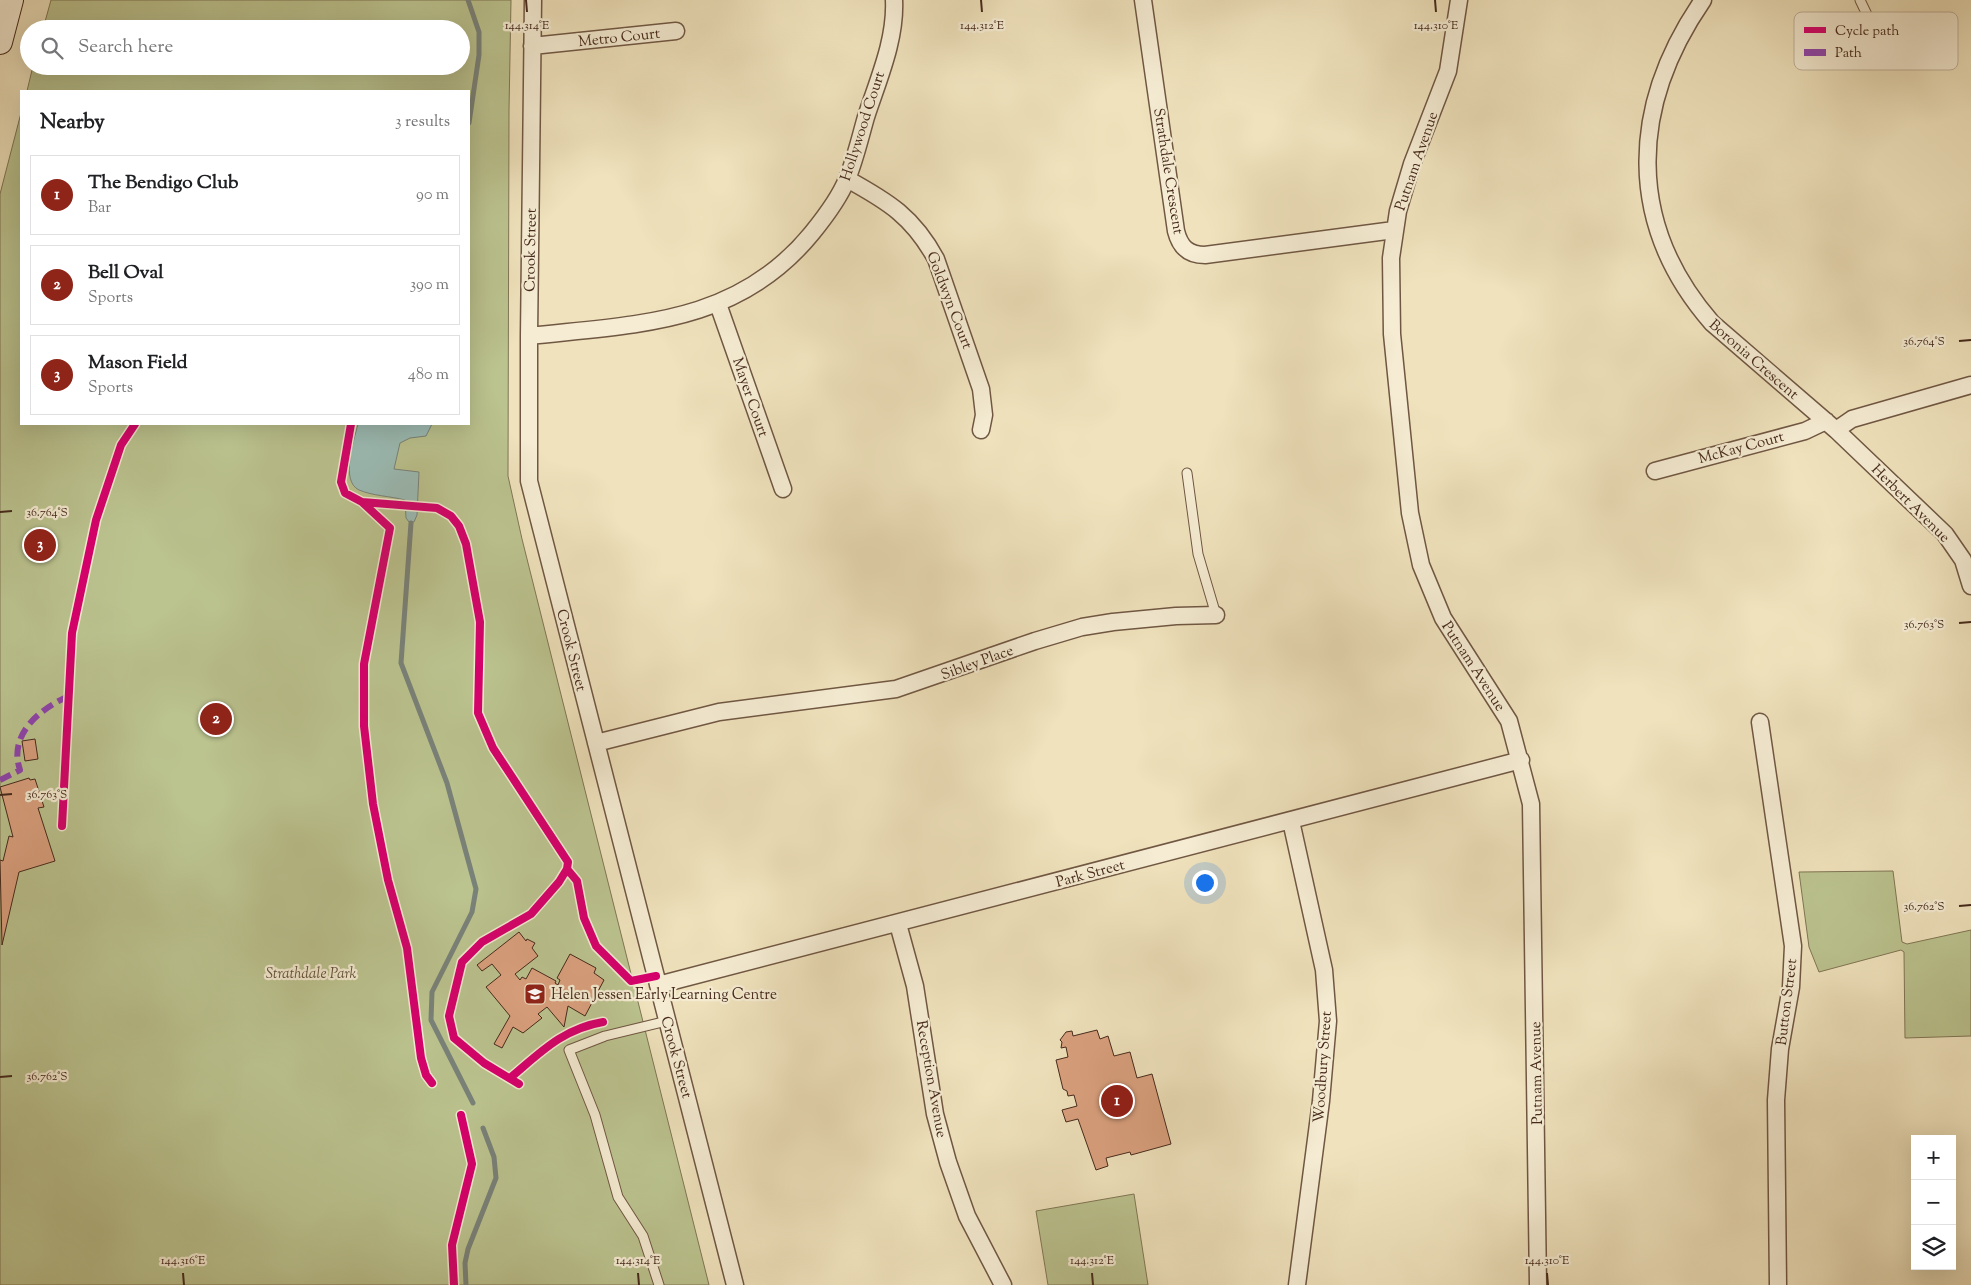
<!DOCTYPE html>
<html lang="en">
<head>
<meta charset="utf-8">
<style>
  :root { --surface:#fff; --page:#f2f2f2; --text:#202124; --muted:#757577; --line:#e0e0e0; --accent:#8f2418 }
  body { margin:0; font-family:"Sorts Mill Goudy",serif; background:var(--page); color:var(--text) }
  .controls { position:absolute; right:15px; bottom:15px; display:grid; overflow:hidden; border-radius:0px; box-shadow:0 5px 20px #0002 }
  .controls button { width:45px; height:45px; display:grid; place-items:center; padding:0; border:0; border-bottom:1px solid var(--line); background:var(--surface); color:var(--text); font:25px sans-serif }
  .you { position:absolute; left:1204px; top:882px; width:18px; height:18px; margin:-12px; border:4px solid #fff; border-radius:50%; background:#1a73e8; box-shadow:0 0 0 8px #1a73e833 }
  .badge { display:grid; place-items:center; width:32px; height:32px; border-radius:50%; background:var(--accent); color:#fff; font-size:16px; font-weight:700 }
  .pin { position:absolute; translate:-50% -50%; border:2px solid #fff; box-shadow:0 1px 5px #0006 }
  .list { margin:0; padding:0; list-style:none }
  h2 { display:flex; justify-content:space-between; align-items:center; height:65px; margin:0; padding:0 20px; font-size:21px }
  h2 small { font-size:16px; font-weight:400; color:var(--muted) }
  .list li { display:grid; grid-template-columns:32px 1fr auto; gap:15px; align-items:center; box-sizing:border-box; height:80px; margin:0 10px 10px; padding:0 10px; border:1px solid var(--line); border-radius:0px }
  .list b { display:block; font-size:19px; white-space:nowrap }
  .list p { margin:0; font-size:16px; white-space:nowrap; color:var(--muted) }
  .list em { font-size:16px; font-style:normal; color:var(--muted) }
  .icon { flex:none; width:28px; height:28px; fill:none; stroke:currentColor; stroke-width:2; stroke-linecap:round; stroke-linejoin:round }
  .map { position:relative; flex:none; width:1971px; height:1285px; overflow:hidden }
  .search { position:absolute; background:var(--surface); box-shadow:0 5px 20px #0002; left:20px; top:20px; width:450px; height:55px; display:flex; align-items:center; gap:12px; box-sizing:border-box; padding:0 18px; border-radius:28px; color:var(--muted); font-size:19px }
  .panel { position:absolute; background:var(--surface); box-shadow:0 5px 20px #0002; left:20px; top:90px; width:450px; height:335px; border-radius:0px }
  .map>svg:first-child { display:block }
  .green { fill:#bbc38f; stroke:#807655 }
  .water { fill:#9bbdb7; stroke:#798279 }
  .lines { fill:none; stroke-linecap:round; stroke-linejoin:round }
  .stream { stroke:#798279; stroke-width:5 }
  .building { fill:#daa07e; stroke:#45291b }
  .lane-casing { stroke:#705743; stroke-width:11 }
  .street-casing { stroke:#705743; stroke-width:19 }
  .secondary-casing { stroke:#45291b; stroke-width:26 }
  .lane { stroke:#f5ecd3; stroke-width:9 }
  .street { stroke:#f5ecd3; stroke-width:16 }
  .secondary { stroke:#f5ecd3; stroke-width:24 }
  .quiet { stroke:#8e44ad; stroke-width:6; stroke-dasharray:12 6; stroke-linecap:butt }
  .cycleway-casing { stroke:#f5ecd3; stroke-width:11 }
  .cycleway { stroke:#d6006c; stroke-width:8 }
  .ticks { fill:none; stroke:#45291b; stroke-width:2 }
  .labels { text-anchor:middle; stroke-width:4.5; stroke-linejoin:round; paint-order:stroke }
  .street-label { font-size:15px; fill:#45291b; stroke:#f5ecd3 }
  .park-label { font-size:15px; font-style:italic; fill:#625038; stroke:#f5ecd3 }
  .poi-label { font-size:15px; fill:#45291b; stroke:#f5ecd3; text-anchor:start }
  .key { fill:#f5ecd3; stroke:#c0b29c; stroke-width:1 }
  .key-label { font-size:14px; fill:#45291b }
  .ticks-label { font-size:12px; text-anchor:middle; fill:#45291b; stroke:#f5ecd3; stroke-width:4.5; stroke-linejoin:round; paint-order:stroke }
</style>
</head>
<body>
<div class="map">
<svg width="1971" height="1285" viewBox="0 0 1971 1285">
  <rect width="100%" height="100%" fill="#efe2bc"/>
  <filter id="stains"><feTurbulence type="fractalNoise" baseFrequency=".004" numOctaves="4"/><feColorMatrix values="0 0 0 0 .2 0 0 0 0 .09 0 0 0 0 .02 0 0 0 .5 -.17"/></filter>
  <radialGradient id="worn" r=".72"><stop offset=".6" stop-color="#630" stop-opacity="0"/><stop offset="1" stop-color="#630" stop-opacity=".3"/></radialGradient>
  <path class="green" d="M51 0H511L509 110 508 476 522 539 709 1285H0V194L21 113V424H469V91H27L33 66H461V29H43Z
    M1893 871 1902 942 1907 944 1971 930V1036L1905 1038 1904 952 1901 950 1819 972 1809 947 1799 872Z
    M1134 1194 1148 1285H1048L1036 1211Z"/>
  <path class="water" d="M358 424H432L426 436 410 438 400 443 394 469 419 472 417 515 414 522H409L406 518 405 500C390 496 373 496 359 490 340 481 354 440 358 424Z"/>
  <g class="lines">
    <path class="stream" d="M468 0 479 32V55L469 123
      M411 523 401 663 447 783 476 889 472 912 432 992 431 1020 473 1103
      M466 1285 465 1263 468 1249 496 1178 494 1157 483 1128"/>
  </g>
  <path class="building" d="M35 739 38 759 25 761 22 741Z
    M29 778 30 780 35 779 44 807 38 808 55 861 19 872 2 945 0 860 3 861 9 836 13 837 0 787Z
    M519 932 526 941 527 939 535 943 532 948 538 956 515 974 520 980 522 977 526 979 532 968 556 981 555 983 558 985 560 980 557 978 570 954 596 968 594 973 604 980 585 1016 568 1006 564 1027 547 1007 538 1014 542 1018 523 1033 513 1027 502 1048 494 1044 510 1016 486 987 501 975 492 964 482 971 477 965Z
    M1097 1030 1100 1039 1108 1036 1114 1056 1130 1052 1137 1078 1152 1074 1171 1144 1131 1155 1130 1152 1106 1158 1108 1166 1096 1170 1078 1119 1066 1122 1062 1110 1077 1106 1074 1095 1068 1096 1067 1091 1063 1089 1056 1060 1068 1057 1066 1047 1061 1048 1062 1042 1060 1040 1066 1032 1072 1031 1073 1036Z"/>
  <g class="lines">
    <g class="lane-casing">
      <path id="lane" d="M1860 0 1872 25
        M1847 39 1872 25 1895 19
        M1187 473 1198 554 1216 615
        M659 1285 643 1236 618 1197 595 1115 569 1050 605 1036 667 1021"/>
    </g>
    <g class="street-casing">
      <path id="street" d="M533 0 529 336V481L735 1285
        M1143 0 1176 231C1180 247 1188 255 1205 255L1394 230
        M1459 0 1448 71 1412 164 1398 211 1391 258 1392 334 1410 513 1421 565 1443 618 1509 721 1531 804 1538 1285
        M1703 0C1630 106 1625 223 1712 323L1836 430 1945 534 1963 560 1971 586
        M532 46 676 31
        M847 179C889 202 913 217 936 259L981 389 984 415 981 430
        M718 304 783 489
        M529 336C636 324 737 325 812 233 825 217 839 199 847 179 855 160 860 138 866 117 878 80 896 40 894 0
        M1836 430 1852 419 1971 385
        M1655 471 1805 431 1826 421
        M1760 722 1793 946 1791 987 1780 1049 1776 1100 1778 1285
        M596 743 719 712 896 689 1035 641 1082 627 1113 622 1176 616 1216 615
        M1291 821 1324 970 1328 1021 1321 1101 1297 1285
        M898 924 915 986 935 1114 948 1162 967 1216 1003 1285
        M658 985 1521 760"/>
    </g>
    <g class="secondary-casing">
      <path id="secondary" d="M0 42 11 0"/>
    </g>
    <use href="#lane" class="lane"/>
    <use href="#street" class="street"/>
    <use href="#secondary" class="secondary"/>
    <path class="quiet" d="M0 780 20 770C8 735 39 709 69 696"/>
    <g class="cycleway-casing">
      <path id="cycleway" d="M351 424 341 482 345 493 362 502 437 508 451 516 459 526 466 544 480 622 478 713 493 748 568 862 567 869 559 882 531 914 482 942 462 962 449 1016 454 1038 484 1063 519 1084
        M362 502 390 528 364 664V726L373 804 388 880 407 948 421 1058 426 1075 432 1083
        M62 826 72 633 96 520 121 445 135 424
        M567 869 577 881 584 918 596 946 631 981 656 976
        M510 1078C540 1053 562 1029 603 1022
        M454 1285 452 1245 472 1164 461 1115"/>
    </g>
    <use href="#cycleway" class="cycleway"/>
  </g>
  <path class="ticks" d="M526 0 527 12M981 0 982 12M1435 0 1436 12M1959 341 1971 340M0 512 12 511M1959 623 1971 622M0 795 12 794M1959 906 1971 905M0 1077 12 1076M183 1273 184 1285M638 1273 639 1285M1092 1273 1093 1285M1547 1273 1548 1285"/>
  <defs>
    <g id="school-square" transform="scale(1.125)"><rect x="-9" y="-9" width="18" height="18" rx="4" fill="#8f2418" stroke="#f5ecd3"/><path d="M0-5L7-2L0 1L-7-2ZM-4 1L0 2.5L4 1V4Q0 6-4 4Z" fill="#fff"/></g>
  </defs>
  <g fill-rule="evenodd">
    <use href="#school-square" x="535" y="994"/>
  </g>
  <g class="labels">
    <g class="street-label">
      <text transform="translate(619 37) rotate(-6)" y="5">Metro Court</text>
      <text transform="translate(862 126) rotate(-72)" y="5">Hollywood Court</text>
      <text transform="translate(1416 161) rotate(-71)" y="5">Putnam Avenue</text>
      <text transform="translate(1169 171) rotate(81)" y="5">Strathdale Crescent</text>
      <text transform="translate(530 250) rotate(-89)" y="5">Crook Street</text>
      <text transform="translate(950 300) rotate(69)" y="5">Goldwyn Court</text>
      <text transform="translate(1754 359) rotate(41)" y="5">Boronia Crescent</text>
      <text transform="translate(751 397) rotate(71)" y="5">Mayer Court</text>
      <text transform="translate(1741 447) rotate(-15)" y="5">McKay Court</text>
      <text transform="translate(1911 503) rotate(45)" y="5">Herbert Avenue</text>
      <text transform="translate(572 650) rotate(76)" y="5">Crook Street</text>
      <text transform="translate(977 662) rotate(-20)" y="5">Sibley Place</text>
      <text transform="translate(1474 666) rotate(57)" y="5">Putnam Avenue</text>
      <text transform="translate(1090 873) rotate(-15)" y="5">Park Street</text>
      <text transform="translate(1786 1002) rotate(-83)" y="5">Button Street</text>
      <text transform="translate(677 1057) rotate(75)" y="5">Crook Street</text>
      <text transform="translate(1322 1067) rotate(-86)" y="5">Woodbury Street</text>
      <text transform="translate(1536 1073) rotate(-91)" y="5">Putnam Avenue</text>
      <text transform="translate(932 1079) rotate(80)" y="5">Reception Avenue</text>
    </g>
    <g class="park-label">
      <text x="311" y="978">Strathdale Park</text>
    </g>
    <g class="poi-label">
      <text x="551" y="999">Helen Jessen Early Learning Centre</text>
    </g>
  </g>
  <rect x="1794" y="12" width="164" height="58" rx="8" class="key"/>
  <rect x="1804" y="27" width="22" height="6" fill="#d6006c"/>
  <rect x="1804" y="49" width="22" height="7" fill="#8e44ad"/>
  <g class="key-label">
    <text x="1835" y="35">Cycle path</text>
    <text x="1835" y="57">Path</text>
  </g>
  <g class="ticks-label">
    <text x="527" y="29">144.314°E</text>
    <text x="982" y="29">144.312°E</text>
    <text x="1436" y="29">144.310°E</text>
    <text x="1924" y="345">36.764°S</text>
    <text x="47" y="516">36.764°S</text>
    <text x="1924" y="628">36.763°S</text>
    <text x="47" y="798">36.763°S</text>
    <text x="1924" y="910">36.762°S</text>
    <text x="47" y="1080">36.762°S</text>
    <text x="183" y="1264">144.316°E</text>
    <text x="638" y="1264">144.314°E</text>
    <text x="1092" y="1264">144.312°E</text>
    <text x="1547" y="1264">144.310°E</text>
  </g>
  <rect width="100%" height="100%" filter="url(#stains)"/>
  <rect width="100%" height="100%" fill="url(#worn)"/>
</svg>
<div class="controls">
<button>+</button>
<button>−</button>
<button><svg class="icon" aria-label="layers" viewBox="0 0 24 24"><path d="M12 4l9 5-9 5-9-5zM3 14l9 5 9-5"/></svg></button>
</div>
<div class="you"></div>
<div class="pin badge" style="left:1117px;top:1101px">1</div>
<div class="pin badge" style="left:216px;top:719px">2</div>
<div class="pin badge" style="left:40px;top:545px">3</div>
<div class="search"><svg class="icon" aria-label="search" viewBox="0 0 24 24"><circle cx="10" cy="10" r="6"/><path d="M15 15l6 6"/></svg>Search here</div>
<section class="panel">
<h2>Nearby<small>3 results</small></h2>
<ul class="list">
<li><span class="badge">1</span><div><b>The Bendigo Club</b><p>Bar</p></div><em>90 m</em></li>
<li><span class="badge">2</span><div><b>Bell Oval</b><p>Sports</p></div><em>390 m</em></li>
<li><span class="badge">3</span><div><b>Mason Field</b><p>Sports</p></div><em>480 m</em></li>
</ul>
</section>
</div>
</body>
</html>
